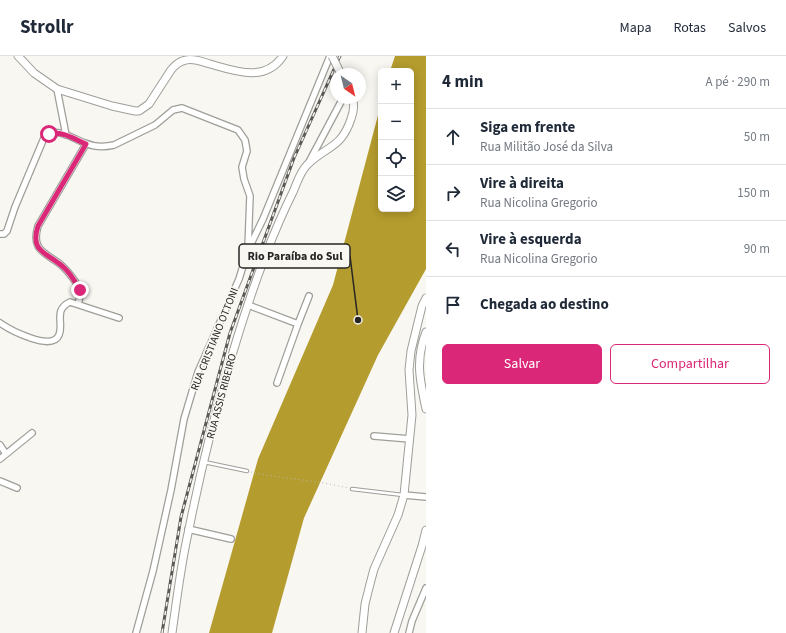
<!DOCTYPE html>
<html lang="pt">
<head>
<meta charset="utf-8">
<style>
  :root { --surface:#fff; --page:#f2f2f3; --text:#1f2937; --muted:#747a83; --line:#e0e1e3; --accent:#db2777 }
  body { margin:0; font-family:"Source Sans 3",sans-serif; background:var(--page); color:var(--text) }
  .controls { position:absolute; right:12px; top:12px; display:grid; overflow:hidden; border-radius:6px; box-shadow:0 2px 10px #0003 }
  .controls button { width:36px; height:36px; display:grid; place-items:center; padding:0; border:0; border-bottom:1px solid var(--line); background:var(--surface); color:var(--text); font:20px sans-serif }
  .compass { position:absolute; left:330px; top:12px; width:36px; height:36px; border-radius:50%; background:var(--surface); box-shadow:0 2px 10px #0003; rotate:145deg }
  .stop { position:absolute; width:12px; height:12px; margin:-9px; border:3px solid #db2777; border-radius:50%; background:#fff }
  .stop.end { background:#db2777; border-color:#fff; box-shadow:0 1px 4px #0008 }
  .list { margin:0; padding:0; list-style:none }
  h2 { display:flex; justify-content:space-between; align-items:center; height:52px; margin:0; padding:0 16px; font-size:17px }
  h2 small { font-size:13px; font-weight:400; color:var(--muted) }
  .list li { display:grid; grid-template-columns:26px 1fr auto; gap:12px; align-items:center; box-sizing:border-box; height:56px; padding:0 16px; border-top:1px solid var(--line) }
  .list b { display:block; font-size:15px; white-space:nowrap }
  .list p { margin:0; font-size:13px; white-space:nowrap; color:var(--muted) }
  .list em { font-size:13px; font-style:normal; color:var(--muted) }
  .actions { display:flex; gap:8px; padding:12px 16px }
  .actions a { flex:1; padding:9px 0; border:1px solid var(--accent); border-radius:6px; text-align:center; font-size:14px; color:var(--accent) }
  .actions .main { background:var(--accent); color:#fff }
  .icon { flex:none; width:22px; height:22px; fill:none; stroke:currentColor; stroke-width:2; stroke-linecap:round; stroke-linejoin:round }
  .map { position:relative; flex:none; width:426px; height:577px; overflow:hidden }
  header { display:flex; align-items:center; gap:24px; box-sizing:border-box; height:56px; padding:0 20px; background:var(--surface); border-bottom:1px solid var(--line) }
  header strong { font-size:19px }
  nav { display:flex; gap:22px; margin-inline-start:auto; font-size:14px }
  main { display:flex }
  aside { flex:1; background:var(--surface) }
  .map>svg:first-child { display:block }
  .water { fill:#b59c2e }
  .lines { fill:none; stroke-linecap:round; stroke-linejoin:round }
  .service-casing { stroke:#9f9e99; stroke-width:4.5 }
  .minor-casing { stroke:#9f9e99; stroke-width:8 }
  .tertiary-casing { stroke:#9f9e99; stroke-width:9 }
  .path { stroke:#b9b7b3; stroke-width:1; stroke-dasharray:1 3; stroke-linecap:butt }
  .service { stroke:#fff; stroke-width:2.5 }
  .minor { stroke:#fff; stroke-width:5.5 }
  .tertiary { stroke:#fff; stroke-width:7 }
  .rail-casing { stroke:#5b5a57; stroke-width:3 }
  .rail { stroke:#f9f7f2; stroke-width:1.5; stroke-dasharray:4.5; stroke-linecap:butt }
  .tertiary-bridge-casing { stroke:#9f9e99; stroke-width:9; stroke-linecap:butt }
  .tertiary-bridge { stroke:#fff; stroke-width:7 }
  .route { stroke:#db2777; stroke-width:5 }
  .labels { text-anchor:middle; stroke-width:3.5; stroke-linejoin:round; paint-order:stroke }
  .street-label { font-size:11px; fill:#272624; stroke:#f9f7f2 }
  .leader { fill:none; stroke:#272624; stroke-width:1.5 }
  .callout-dot { fill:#272624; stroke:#f9f7f2; stroke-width:1.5 }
  .callout { fill:#f9f7f2; stroke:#272624; stroke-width:1.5 }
  .callout-label { font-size:12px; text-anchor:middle; font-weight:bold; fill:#272624 }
</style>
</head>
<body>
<header>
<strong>Strollr</strong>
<nav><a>Mapa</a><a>Rotas</a><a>Salvos</a></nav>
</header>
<main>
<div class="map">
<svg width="426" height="577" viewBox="0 0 426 577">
  <rect width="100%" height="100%" fill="#f9f7f2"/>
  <path class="water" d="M395 0H426V213L378 299 304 462 272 577H209L258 403 333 229 381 48V153H411V15H390Z"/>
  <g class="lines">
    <g class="service-casing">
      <path id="service" d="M204 406 247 415
        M352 433 403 439"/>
    </g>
    <g class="minor-casing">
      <path id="minor" d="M345 17 346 18
        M57 33 66 79
        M309 106 343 42
        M0 178H4L7 175 15 151 44 82C56 69 73 83 85 87 94 91 105 91 114 89L155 69 173 54 182 52 238 74 245 84 247 95 242 111 244 123 250 140 248 192
        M78 248C79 244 81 240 80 236 79 228 66 213 60 208 44 196 31 194 38 170L86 88
        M248 249 298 268
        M0 267C10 274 52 296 59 279 64 267 53 254 70 246L119 262
        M277 327 298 268 309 240
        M374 380 410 383
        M0 389 6 398
        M0 403 32 377
        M0 425 17 432
        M404 439 426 441
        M188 473 231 483
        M136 577 153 515 171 434 184 363 198 316 239 223 248 194 263 163 330 0
        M409 577 412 565 426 532"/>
    </g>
    <g class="tertiary-casing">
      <path id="tertiary" d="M18 0 34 17 57 33 112 50 135 55H139L149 48 171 14C175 9 180 5 186 4 194 2 203 6 210 8 235 15 265 27 283 0
        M426 276C415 304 420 325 426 353
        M172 577C177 542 181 507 189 473 200 417 214 361 230 306 247 248 266 190 293 136 297 127 300 116 307 109 326 90 341 93 351 63 354 55 355 49 352 42
        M362 577 365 548 370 528 374 513 398 459 404 439 412 359 409 314 411 295 422 250 426 242
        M394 577 422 490 426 474"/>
    </g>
    <path class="path" d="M251 416C283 423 316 424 348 432"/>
    <use href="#service" class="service"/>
    <use href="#minor" class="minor"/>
    <use href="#tertiary" class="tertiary"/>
    <g class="rail-casing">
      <path id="rail" d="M162 577 181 461 230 277 294 102 340 0"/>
    </g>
    <use href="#rail" class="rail"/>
    <g class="tertiary-bridge-casing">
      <path id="tertiary-bridge" d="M332 0 341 18"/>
    </g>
    <use href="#tertiary-bridge" class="tertiary-bridge"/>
  </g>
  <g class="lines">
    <path class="route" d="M49 78C63 75 74 83 86 88L38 170C30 195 45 196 61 209 69 215 75 225 80 234"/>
  </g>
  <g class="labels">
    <g class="street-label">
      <text transform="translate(214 283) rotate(-68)" y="4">RUA CRISTIANO OTTONI</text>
      <text transform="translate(221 340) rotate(-75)" y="4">RUA ASSIS RIBEIRO</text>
    </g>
  </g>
  <path class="leader" d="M358 264L350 200"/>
  <circle class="callout-dot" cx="358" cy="264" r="4"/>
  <rect class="callout" x="239" y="188" width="111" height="24" rx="4"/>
  <g class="callout-label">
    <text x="295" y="204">Rio Paraíba do Sul</text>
  </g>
</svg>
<div class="controls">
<button>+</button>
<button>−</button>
<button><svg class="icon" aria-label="locate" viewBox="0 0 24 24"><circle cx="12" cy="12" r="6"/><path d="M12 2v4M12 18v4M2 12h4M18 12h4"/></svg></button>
<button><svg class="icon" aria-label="layers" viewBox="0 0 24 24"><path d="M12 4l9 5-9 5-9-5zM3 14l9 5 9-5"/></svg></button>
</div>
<svg class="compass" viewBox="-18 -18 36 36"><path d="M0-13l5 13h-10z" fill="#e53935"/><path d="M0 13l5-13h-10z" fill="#747a83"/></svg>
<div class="stop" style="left:49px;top:78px"></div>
<div class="stop end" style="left:80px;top:234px"></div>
</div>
<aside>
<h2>4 min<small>A pé · 290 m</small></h2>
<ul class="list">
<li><svg class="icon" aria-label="ahead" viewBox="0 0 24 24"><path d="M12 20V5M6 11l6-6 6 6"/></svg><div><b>Siga em frente</b><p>Rua Militão José da Silva</p></div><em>50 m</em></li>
<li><svg class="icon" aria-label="right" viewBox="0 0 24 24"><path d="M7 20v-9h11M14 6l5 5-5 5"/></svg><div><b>Vire à direita</b><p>Rua Nicolina Gregorio</p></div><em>150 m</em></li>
<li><svg class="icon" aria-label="left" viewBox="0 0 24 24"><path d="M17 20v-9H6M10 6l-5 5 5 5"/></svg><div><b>Vire à esquerda</b><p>Rua Nicolina Gregorio</p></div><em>90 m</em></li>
<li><svg class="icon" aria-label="arrive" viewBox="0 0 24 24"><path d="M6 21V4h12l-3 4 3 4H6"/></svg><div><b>Chegada ao destino</b></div></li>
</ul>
<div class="actions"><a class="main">Salvar</a><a>Compartilhar</a></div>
</aside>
</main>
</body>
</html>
